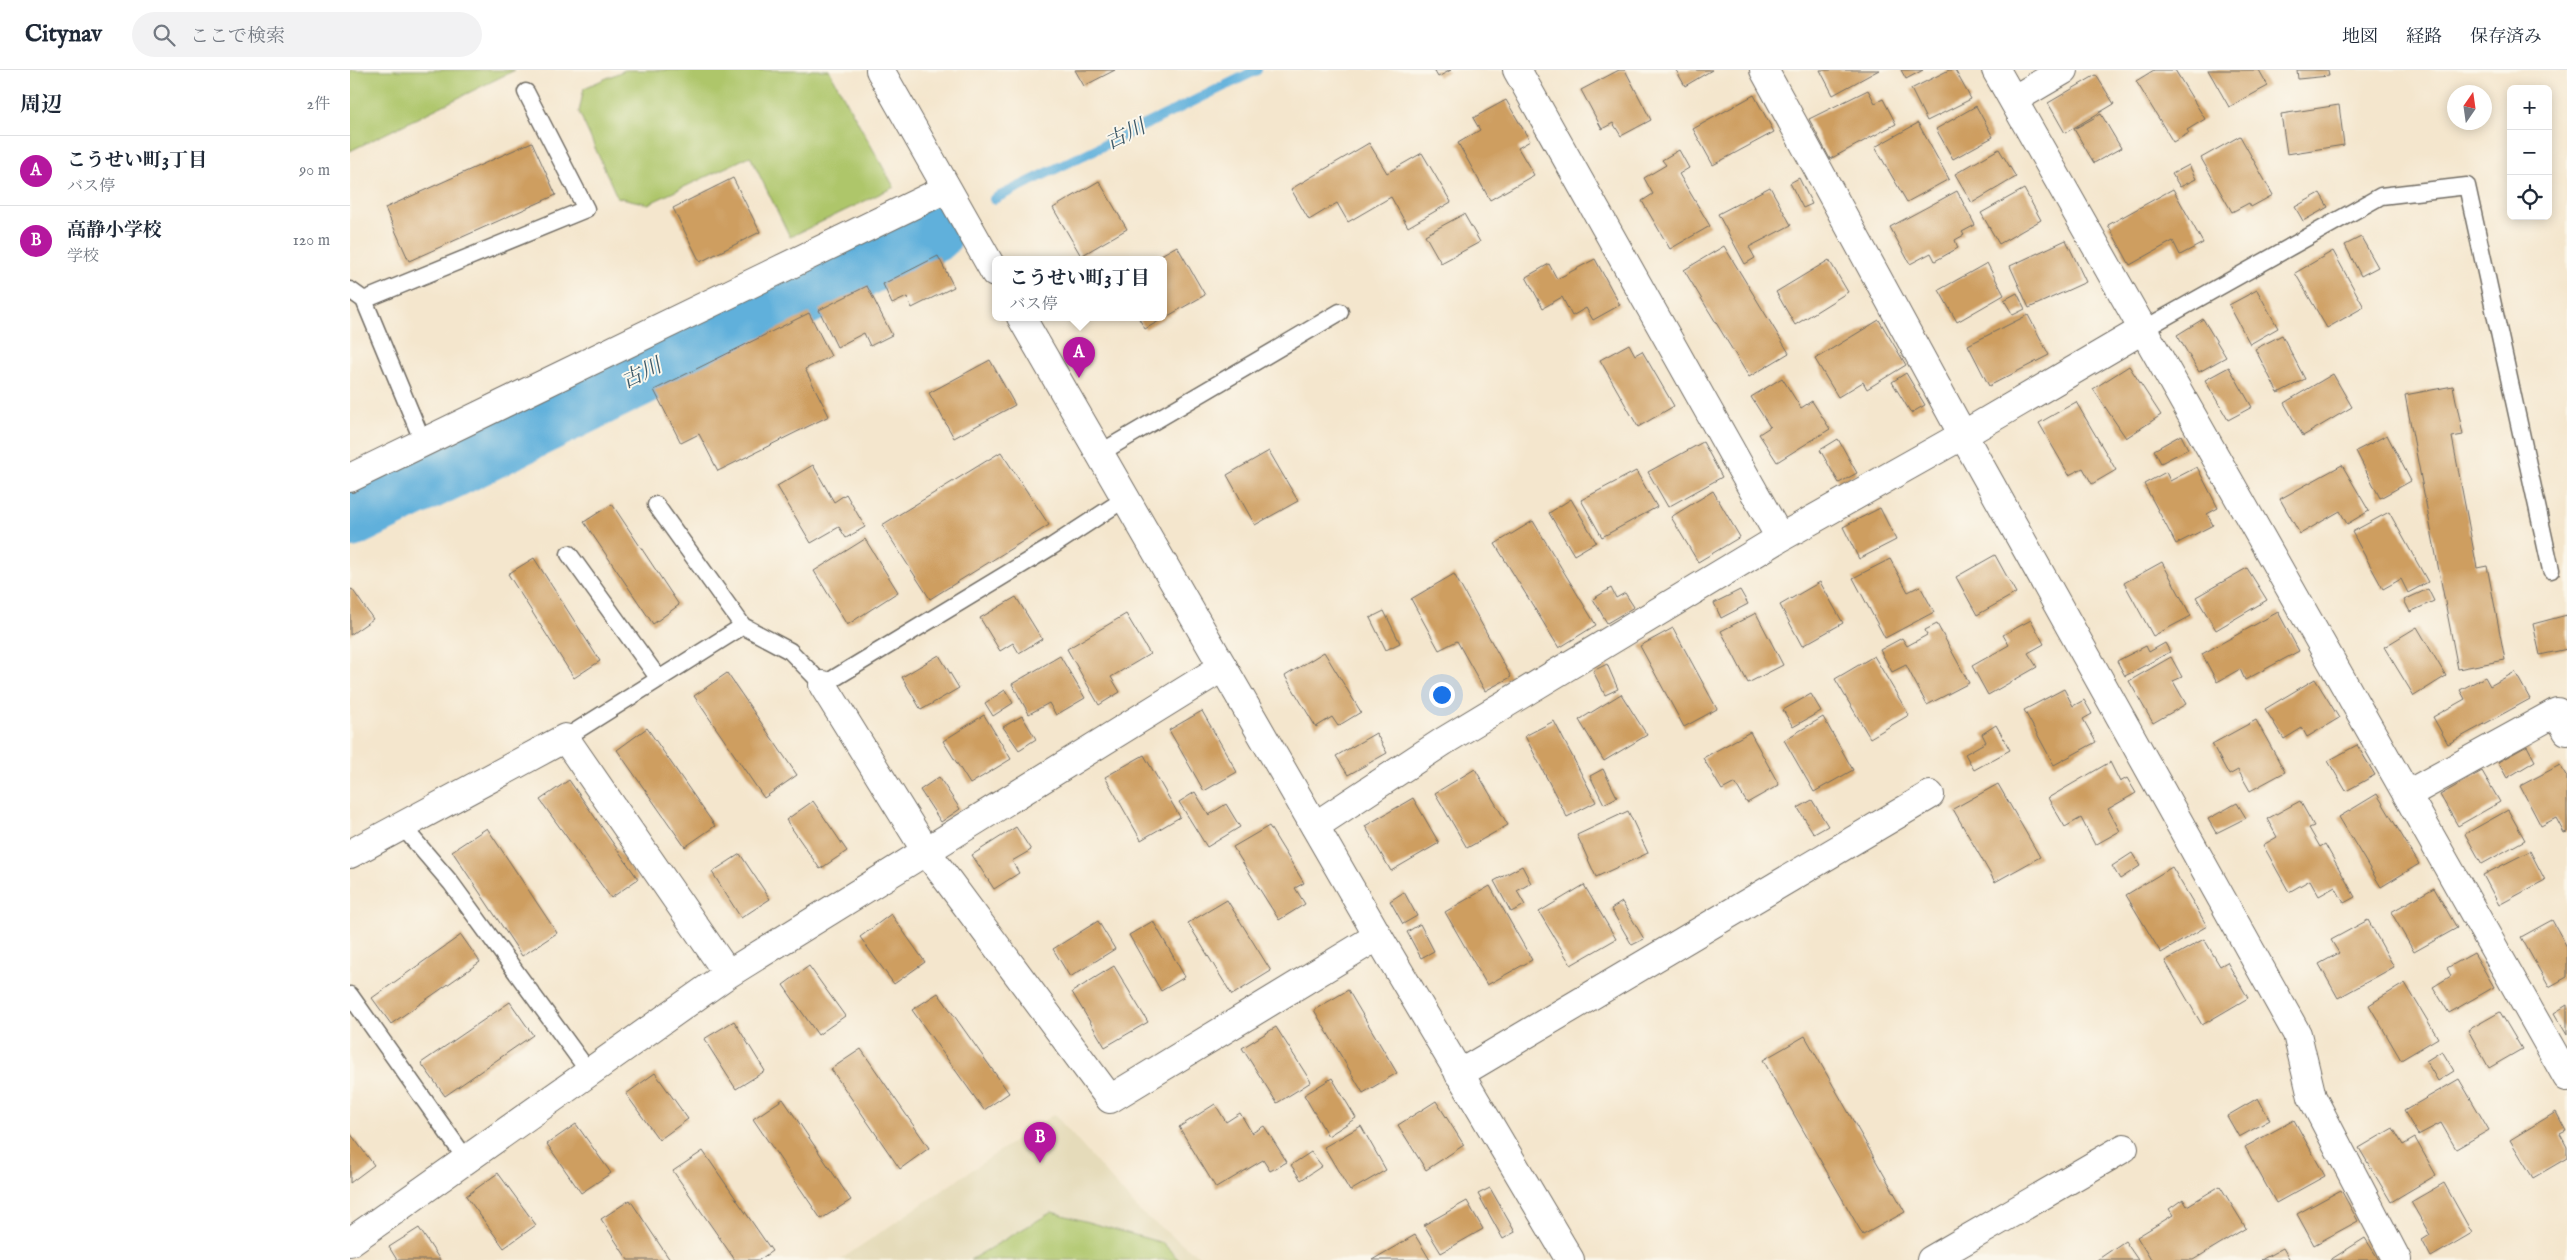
<!DOCTYPE html>
<html lang="ja">
<head>
<meta charset="utf-8">
<style>
  :root { --surface:#fff; --page:#f2f2f3; --text:#1f2937; --muted:#747a83; --line:#e0e1e3; --accent:#b5179e }
  body { margin:0; font-family:"IM FELL English","Noto Serif JP",serif; background:var(--page); color:var(--text) }
  .controls { position:absolute; right:15px; top:15px; display:grid; overflow:hidden; border-radius:8px; box-shadow:0 2px 12px #0003 }
  .controls button { width:45px; height:45px; display:grid; place-items:center; padding:0; border:0; border-bottom:1px solid var(--line); background:var(--surface); color:var(--text); font:25px sans-serif }
  .compass { position:absolute; left:2097px; top:15px; width:45px; height:45px; border-radius:50%; background:var(--surface); box-shadow:0 2px 12px #0003; rotate:13deg }
  .you { position:absolute; left:1091px; top:624px; width:18px; height:18px; margin:-12px; border:4px solid #fff; border-radius:50%; background:#1a73e8; box-shadow:0 0 0 8px #1a73e833 }
  .badge { display:grid; place-items:center; width:32px; height:32px; border-radius:50%; background:var(--accent); color:#fff; font-size:16px; font-weight:700 }
  .pin { position:absolute; translate:-50% -41px; filter:drop-shadow(0 1px 2px #0008) }
  .pin::after { content:''; position:absolute; top:26px; width:18px; height:15px; background:inherit; clip-path:polygon(0 0,100% 0,50% 100%) }
  .popup { position:absolute; left:642px; top:186px; width:175px; height:65px; box-sizing:border-box; display:grid; place-content:center; border-radius:8px; background:var(--surface); filter:drop-shadow(0 1px 4px #0005); font-size:16px; white-space:nowrap; color:var(--muted) }
  .popup b { font-size:19px; color:var(--text) }
  .popup::after { content:''; position:absolute; left:50%; top:100%; margin-left:-10px; border:10px solid transparent; border-top-color:var(--surface) }
  .list { margin:0; padding:0; list-style:none }
  h2 { display:flex; justify-content:space-between; align-items:center; height:65px; margin:0; padding:0 20px; font-size:21px }
  h2 small { font-size:16px; font-weight:400; color:var(--muted) }
  .list li { display:grid; grid-template-columns:32px 1fr auto; gap:15px; align-items:center; box-sizing:border-box; height:70px; padding:0 20px; border-top:1px solid var(--line) }
  .list b { display:block; font-size:19px; white-space:nowrap }
  .list p { margin:0; font-size:16px; white-space:nowrap; color:var(--muted) }
  .list em { font-size:16px; font-style:normal; color:var(--muted) }
  .icon { flex:none; width:28px; height:28px; fill:none; stroke:currentColor; stroke-width:2; stroke-linecap:round; stroke-linejoin:round }
  .map { position:relative; flex:none; width:2217px; height:1190px; overflow:hidden }
  header { display:flex; align-items:center; gap:30px; box-sizing:border-box; height:70px; padding:0 25px; background:var(--surface); border-bottom:1px solid var(--line) }
  header strong { font-size:24px }
  nav { display:flex; gap:28px; margin-inline-start:auto; font-size:18px }
  .search { width:350px; height:45px; background:var(--page); display:flex; align-items:center; gap:12px; box-sizing:border-box; padding:0 18px; border-radius:28px; color:var(--muted); font-size:19px }
  main { display:flex }
  aside { flex:1; background:var(--surface) }
  .map>svg:first-child { display:block }
  .built { fill:#e5dbba }
  .green { fill:#aec66b; stroke:#6c784b }
  .lines { fill:none; stroke-linecap:round; stroke-linejoin:round }
  .stream { stroke:#60b0db; stroke-width:10 }
  .river { stroke:#60b0db; stroke-width:64 }
  .building { fill:#ce9e60 }
  .service-casing { stroke:#716c64; stroke-width:19 }
  .minor-casing { stroke:#716c64; stroke-width:30 }
  .tertiary-casing { stroke:#716c64; stroke-width:30 }
  .service { stroke:#fff; stroke-width:16 }
  .minor { stroke:#fff; stroke-width:28 }
  .tertiary { stroke:#fff; stroke-width:28 }
  .labels { text-anchor:middle; stroke-width:4; stroke-linejoin:round; paint-order:stroke }
  .water-label { font-size:21px; font-style:italic; fill:#3e5a69; stroke:#fbf7ec }
</style>
</head>
<body>
<header>
<strong>Citynav</strong>
<div class="search"><svg class="icon" aria-label="search" viewBox="0 0 24 24"><circle cx="10" cy="10" r="6"/><path d="M15 15l6 6"/></svg>ここで検索</div>
<nav><a>地図</a><a>経路</a><a>保存済み</a></nav>
</header>
<main>
<aside>
<h2>周辺<small>2件</small></h2>
<ul class="list">
<li><span class="badge">A</span><div><b>こうせい町3丁目</b><p>バス停</p></div><em>90 m</em></li>
<li><span class="badge">B</span><div><b>高静小学校</b><p>学校</p></div><em>120 m</em></li>
</ul>
</aside>
<div class="map">
<svg width="2217" height="1190" viewBox="0 0 2217 1190">
  <rect width="100%" height="100%" fill="#fbf7ec"/>
  <filter id="ink" filterUnits="userSpaceOnUse"><feTurbulence type="fractalNoise" baseFrequency=".02" numOctaves="2"/><feDisplacementMap in="SourceGraphic" scale="10" xChannelSelector="R" yChannelSelector="G"/><feConvolveMatrix kernelMatrix="1 2 1 2 8 2 1 2 1" color-interpolation-filters="sRGB"/></filter>
  <filter id="wash" filterUnits="userSpaceOnUse"><feTurbulence type="fractalNoise" baseFrequency=".0096" numOctaves="4" result="noise"/><feDisplacementMap in="SourceGraphic" scale="20" xChannelSelector="R" yChannelSelector="G"/><feGaussianBlur stdDeviation="1.12" result="paint"/><feColorMatrix in="noise" values="0 0 0 0 0 0 0 0 0 0 0 0 0 0 0 0 0 1.4 0 .05"/><feComposite in="paint" operator="in"/></filter>
  <g filter="url(#wash)">
    <rect width="100%" height="100%" fill="#f4e6cd"/>
    <path class="built" d="M704 1044 790 1142 854 1190H490Z"/>
    <path class="green" d="M0 0H165L0 81Z
      M275 0H479L544 117 440 167 400 86 298 134 267 127 229 42 234 18Z
      M702 1142 813 1173 829 1190H620Z"/>
    <g class="lines">
      <path class="stream" d="M644 129 907 0"/>
      <path class="river" d="M0 446 582 161"/>
    </g>
    <g id="blocks">
      <path class="building" d="M725 0H765L734 16Z
        M1084 0H1101L1088 7Z
        M1269 0H1275L1301 50 1271 66 1263 53 1252 59 1231 20Z
        M1326 0H1362L1335 16Z
        M1470 0H1529L1483 25Z
        M1551 0H1573L1556 9Z
        M1599 0H1605L1621 29 1577 51 1561 19Z
        M1804 0H1825L1855 49 1837 60 1839 63 1823 72 1786 11Z
        M1858 0H1909L1918 16 1879 37Z
        M1947 0H1978L1979 6 1948 9Z
        M1746 5 1764 34 1715 63 1698 33Z
        M1518 20 1525 33 1533 29 1546 54 1480 89 1459 49Z
        M1404 25 1424 62 1363 95 1343 59Z
        M1156 30 1180 71 1168 78 1184 105 1140 130 1108 73 1130 60 1123 48Z
        M1989 35 1994 75 1937 84 1931 44Z
        M1626 36 1643 67 1603 89 1586 59Z
        M1751 44 1771 78 1744 93 1724 59Z
        M1568 53 1599 109 1557 132 1525 77Z
        M1890 66 1923 125 1901 137 1899 133 1882 142 1851 88Z
        M182 72 206 125 59 191 35 138Z
        M1019 73 1037 103 1072 83 1101 132 1058 157 1041 127 998 152 987 133 959 150 941 119Z
        M1649 79 1666 107 1622 133 1605 104Z
        M1329 80 1339 98 1329 104 1360 156 1320 179 1292 131 1303 124 1294 108 1316 95 1312 90Z
        M1839 95 1846 109 1830 117 1822 104Z
        M383 108 410 162 350 192 323 138Z
        M1449 108 1462 134 1453 138 1440 113Z
        M749 111 777 159 731 186 703 138Z
        M1420 117 1441 155 1399 177 1405 188 1395 194 1368 144Z
        M1674 119 1691 150 1649 174 1631 143Z
        M1823 119 1853 173 1830 185 1823 171 1780 195 1758 155Z
        M1607 121 1625 155 1612 162 1614 165 1605 170 1608 178 1585 191 1581 183 1560 194 1540 157Z
        M1970 123 1978 137 1953 151 1945 137Z
        M1114 144 1130 172 1091 193 1075 165Z
        M2011 167 2028 197 2011 206 1995 175Z
        M1716 170 1736 212 1679 238 1660 196Z
        M827 176 855 225 795 259 788 247H813V189H804Z
        M1374 176 1439 283 1399 307 1334 200Z
        M1983 181 2014 237 1977 258 1945 203Z
        M588 186 604 217 562 238 557 227 542 234 533 214Z
        M1245 189 1270 235 1243 250 1236 238 1222 246 1212 227 1193 238 1176 207 1199 194 1207 209Z
        M1479 190 1498 222 1445 255 1426 222Z
        M1637 193 1654 225 1607 252 1589 220Z
        M517 216 542 265 520 276 514 263 487 277 469 240Z
        M1907 220 1928 258 1900 274 1879 235Z
        M1667 223 1675 239 1663 245 1654 230Z
        M459 243 481 286 455 299 479 346 368 401 349 364 331 373 304 320Z
        M1678 245 1699 285 1639 316 1618 275Z
        M1853 249 1876 287 1849 302 1827 265Z
        M1529 250 1556 295 1517 319 1513 312 1488 327 1465 289Z
        M1932 265 1955 309 1928 323 1905 279Z
        M1279 274 1285 285 1292 281 1324 336 1288 357 1250 290Z
        M640 290 665 335 604 368 579 323Z
        M1779 296 1811 345 1776 368 1743 319Z
        M1879 297 1902 337 1878 350 1855 310Z
        M1556 303 1575 335 1561 343 1542 312Z
        M1983 304 2002 337 1953 366 1934 333Z
        M1432 308 1451 338 1462 331 1480 359 1427 392 1409 364 1420 357 1401 327Z
        M2103 316 2113 365 2102 367 2127 498 2137 496 2155 590 2108 599 2055 325Z
        M1726 332 1766 400 1742 414 1733 398 1719 405 1689 353Z
        M1831 365 1838 379 1811 393 1804 380Z
        M2037 365 2061 411 2030 428 2006 381Z
        M1488 369 1507 403 1489 413 1470 380Z
        M1353 372 1372 407 1318 437 1298 402Z
        M919 381 948 431 905 455 877 405Z
        M651 382 699 455 580 529 532 455Z
        M463 395 484 432 496 424 515 457 496 468 489 457 461 473 427 416Z
        M1992 395 2019 441 1997 454 1990 441 1950 464 1930 429Z
        M1847 397 1868 438 1857 444 1863 455 1826 474 1794 414 1816 402 1820 411Z
        M1286 401 1307 437 1252 467 1231 430Z
        M1363 421 1390 467 1348 492 1321 447Z
        M1221 429 1246 472 1224 485 1199 443Z
        M262 434 329 535 303 554 234 452Z
        M1530 438 1546 470 1509 489 1493 457Z
        M2039 442 2078 512 2058 523 2051 509 2033 519 2002 462Z
        M1183 451 1246 555 1209 578 1145 474Z
        M515 469 548 522 497 555 464 501Z
        M1645 485 1666 523 1627 545 1606 507Z
        M184 488 250 591 224 608 158 504Z
        M1540 489 1558 522 1570 516 1584 542 1535 568 1503 508Z
        M1812 492 1841 546 1803 566 1774 513Z
        M1897 498 1917 530 1866 560 1846 527Z
        M1104 504 1161 607 1135 621 1107 571 1089 580 1061 529Z
        M1470 512 1493 553 1452 576 1430 535Z
        M1261 518 1266 528 1275 523 1284 537 1257 553 1243 529Z
        M2 519 23 549 0 565V520Z
        M2078 519 2084 531 2060 542 2054 530Z
        M1390 520 1398 534 1371 548 1364 533Z
        M666 527 692 569 669 583 663 573 650 581 630 548Z
        M1034 541 1050 573 1036 580 1020 548Z
        M1928 542 1949 581 1895 610 1890 599 1867 612 1852 584Z
        M1406 543 1433 595 1398 613 1371 561Z
        M776 544 800 584 761 607 770 622 749 635 717 579Z
        M2217 545V579L2190 585 2183 554Z
        M1681 550 1694 574 1678 583 1687 597 1638 625 1622 596 1659 575 1653 565Z
        M1587 554 1619 613 1577 635 1556 595 1542 602 1530 580 1552 568 1557 576 1577 565 1575 560Z
        M2067 557 2096 606 2064 626 2034 577Z
        M1323 558 1367 639 1334 657 1290 576Z
        M1815 573 1820 582 1775 606 1767 591 1796 576 1799 582Z
        M974 582 1011 642 988 656 982 647 966 657 935 606Z
        M589 585 609 618 571 640 552 607Z
        M710 586 735 628 706 645 699 633 679 644 662 614Z
        M1524 586 1559 645 1520 668 1485 609Z
        M1821 587 1832 607 1823 611 1836 634 1803 653 1779 611Z
        M1257 594 1268 619 1255 625 1243 601Z
        M2165 602 2180 629 2098 674 2083 647 2115 629 2110 620 2135 607 2140 616Z
        M377 603 447 705 414 728 344 626Z
        M1965 609 1989 648 1957 667 1952 658 1934 669 1915 639Z
        M1714 619 1723 636 1734 630 1742 644 1733 649 1746 672 1704 695 1674 640Z
        M655 620 663 633 643 646 635 633Z
        M1271 624 1297 665 1254 691 1229 650Z
        M1461 624 1471 641 1443 657 1433 640Z
        M852 641 887 702 854 721 819 660Z
        M634 645 661 689 620 714 593 671Z
        M672 646 686 669 669 680 653 657Z
        M1473 647 1503 700 1464 722 1434 670Z
        M1906 650 1935 702 1900 721 1888 700 1879 705 1862 674Z
        M1204 651 1246 732 1217 747 1175 666Z
        M1646 655 1660 680 1624 700 1615 684 1636 672 1632 664Z
        M297 658 365 756 335 777 267 680Z
        M1400 662 1429 715 1397 733 1385 713 1372 720 1353 688Z
        M1026 663 1037 683 998 705 986 686Z
        M2007 675 2025 705 1996 721 1978 691Z
        M2177 676 2185 691 2157 708 2148 692Z
        M794 685 830 747 791 770 755 707Z
        M1760 692 1770 712 1777 708 1786 723 1758 739 1770 761 1745 775 1731 748 1715 757 1698 728Z
        M2210 695 2217 707V762L2214 763 2206 748 2191 756 2170 716Z
        M1125 699 1158 755 1117 778 1085 723Z
        M1253 699 1267 727 1254 734 1240 706Z
        M2132 701 2150 732 2108 756 2090 725Z
        M589 707 610 739 591 752 570 720Z
        M219 710 288 809 261 828 190 730Z
        M1648 714 1690 787 1645 812 1603 739Z
        M845 722 859 745 876 734 890 757 857 777 829 732Z
        M2027 724 2069 794 2031 817 1989 747Z
        M1063 728 1089 773 1041 801 1015 756Z
        M1462 730 1478 756 1464 764 1448 738Z
        M463 731 497 781 470 799 436 750Z
        M1950 731 1964 756 1959 758 1970 777 1975 774 2005 827 1994 833 1985 817 1969 826 1960 810 1939 822 1913 775 1927 767 1917 749Z
        M1887 733 1896 748 1866 763 1858 749Z
        M2158 740 2175 770 2132 794 2115 764Z
        M1278 741 1298 783 1246 807 1227 765Z
        M919 756 954 813 945 818 955 834 929 850 883 777Z
        M666 757 681 780 662 791 669 803 644 819 622 785Z
        M137 758 207 863 172 886 102 781Z
        M2180 781 2195 810 2149 835 2133 805Z
        M1782 783 1790 796 1770 809 1762 796Z
        M390 784 420 829 391 848 362 802Z
        M1172 796 1181 813 1167 821 1175 835 1161 842 1144 811Z
        M1822 797 1857 856 1811 883 1776 825Z
        M1234 815 1266 869 1221 895 1189 842Z
        M1140 816 1182 890 1137 915 1095 842Z
        M2084 818 2107 858 2064 882 2041 842Z
        M1054 822 1067 846 1053 854 1040 831Z
        M877 830 921 901 882 925 838 853Z
        M1272 832 1294 869 1282 875 1261 839Z
        M541 844 575 892 544 914 510 867Z
        M2018 850 2044 897 1988 928 1969 894 1989 883 1981 870Z
        M2202 850 2217 877V907L2199 917 2171 867Z
        M748 851 765 879 720 907 703 879Z
        M803 851 835 907 811 921 779 865Z
        M1070 854 1084 881 1071 888 1057 862Z
        M111 865 130 892 41 954 22 928Z
        M1854 869 1870 896 1877 892 1898 928 1852 955 1815 891Z
        M2124 883 2144 917 2099 943 2083 917 2101 906 2097 898Z
        M459 896 495 946 468 965 433 915Z
        M764 896 798 952 755 977 722 922Z
        M2055 913 2088 968 2051 990 2019 935Z
        M998 920 1047 1003 1013 1023 964 940Z
        M588 923 659 1023 634 1040 562 940Z
        M160 932 183 965 95 1026 71 993Z
        M2217 935V965L2204 943Z
        M2150 942 2172 979 2139 998 2118 960Z
        M384 951 415 1001 386 1019 354 969Z
        M926 957 961 1012 927 1033 892 978Z
        M1455 966 1555 1142 1513 1165 1413 990Z
        M511 979 579 1078 550 1099 481 999Z
        M2092 981 2104 1001 2088 1011 2076 991Z
        M305 1003 338 1049 309 1070 276 1024Z
        M982 1008 1006 1048 978 1066 954 1025Z
        M2109 1009 2139 1060 2106 1079 2091 1053 2068 1065 2054 1041Z
        M1908 1028 1920 1050 1889 1067 1877 1046Z
        M433 1029 501 1130 471 1149 403 1049Z
        M1086 1031 1114 1075 1076 1100 1048 1055Z
        M865 1034 876 1052 890 1043 902 1063 914 1056 937 1092 920 1101 913 1090 866 1118 829 1057Z
        M2206 1042 2216 1061 2210 1064 2217 1077V1088L2183 1108 2160 1070Z
        M1944 1050 1975 1106 1926 1133 1895 1077Z
        M226 1054 261 1103 231 1123 197 1074Z
        M1011 1056 1036 1100 1000 1121 974 1077Z
        M2043 1058 2053 1075 2065 1068 2086 1105 2041 1132 2009 1078Z
        M0 1063 24 1095 0 1113Z
        M353 1081 422 1181 409 1190H385L323 1101Z
        M961 1082 972 1096 951 1110 941 1095Z
        M148 1103 186 1155 154 1178 116 1126Z
        M2094 1113 2122 1163 2081 1187 2072 1170 2080 1165 2061 1132Z
        M1870 1116 1896 1158 1843 1190H1801L1787 1167 1823 1145 1819 1139 1833 1129 1837 1136Z
        M1140 1118 1165 1162 1153 1169 1128 1124Z
        M1991 1120 2008 1151 1964 1175 1947 1144Z
        M280 1130 320 1190H278L251 1149Z
        M1117 1131 1133 1159 1091 1183 1074 1155Z
        M69 1158 90 1190H47L39 1177Z
        M1065 1165 1080 1190H1022Z
        M2015 1168 2029 1190H1980Z
        M1775 1171 1788 1190H1747Z
        M1933 1178 1940 1190H1911Z"/>
    </g>
  </g>
  <g filter="url(#ink)">
    <use href="#blocks" fill-opacity="0" stroke="#716c64" stroke-width="1"/>
    <g class="lines">
      <g class="service-casing">
        <path id="service" d="M0 220 14 230 236 139 176 22
          M14 230 73 372
          M1794 259 2031 126 2117 116 2201 500
          M750 383 990 242
          M306 435 393 556
          M219 484 309 609
          M215 668 393 556 440 581 473 615 701 477 776 428
          M52 756 101 813 239 1002
          M0 925 116 1089"/>
      </g>
      <g class="minor-casing">
        <path id="minor" d="M1167 0 1430 468
          M1414 0 1613 365 1947 964 1962 1027 2047 1190
          M1646 0 2217 1007
          M1663 30 1714 0
          M0 408 596 119
          M473 615 576 781 760 1029 1028 866
          M2058 724 2207 642 2217 661
          M965 756 1094 671 1430 468 1613 365 1794 259
          M0 784 215 668 378 904
          M1109 1004 1580 725
          M0 1172 378 904 873 597
          M1581 1190 1774 1078"/>
      </g>
      <g class="tertiary-casing">
        <path id="tertiary" d="M530 0 645 203
          M671 247 1028 866 1220 1190"/>
      </g>
      <use href="#service" class="service"/>
      <use href="#minor" class="minor"/>
      <use href="#tertiary" class="tertiary"/>
    </g>
  </g>
  <g class="labels">
    <g class="water-label">
      <text transform="translate(775 64) rotate(-26)" y="7">古川</text>
      <text transform="translate(291 303) rotate(-26)" y="7">古川</text>
    </g>
  </g>
</svg>
<div class="controls">
<button>+</button>
<button>−</button>
<button><svg class="icon" aria-label="locate" viewBox="0 0 24 24"><circle cx="12" cy="12" r="6"/><path d="M12 2v4M12 18v4M2 12h4M18 12h4"/></svg></button>
</div>
<svg class="compass" viewBox="-18 -18 36 36"><path d="M0-13l5 13h-10z" fill="#e53935"/><path d="M0 13l5-13h-10z" fill="#747a83"/></svg>
<div class="you"></div>
<div class="pin badge" style="left:729px;top:308px">A</div>
<div class="popup"><b>こうせい町3丁目</b>バス停</div>
<div class="pin badge" style="left:690px;top:1093px">B</div>
</div>
</main>
</body>
</html>
